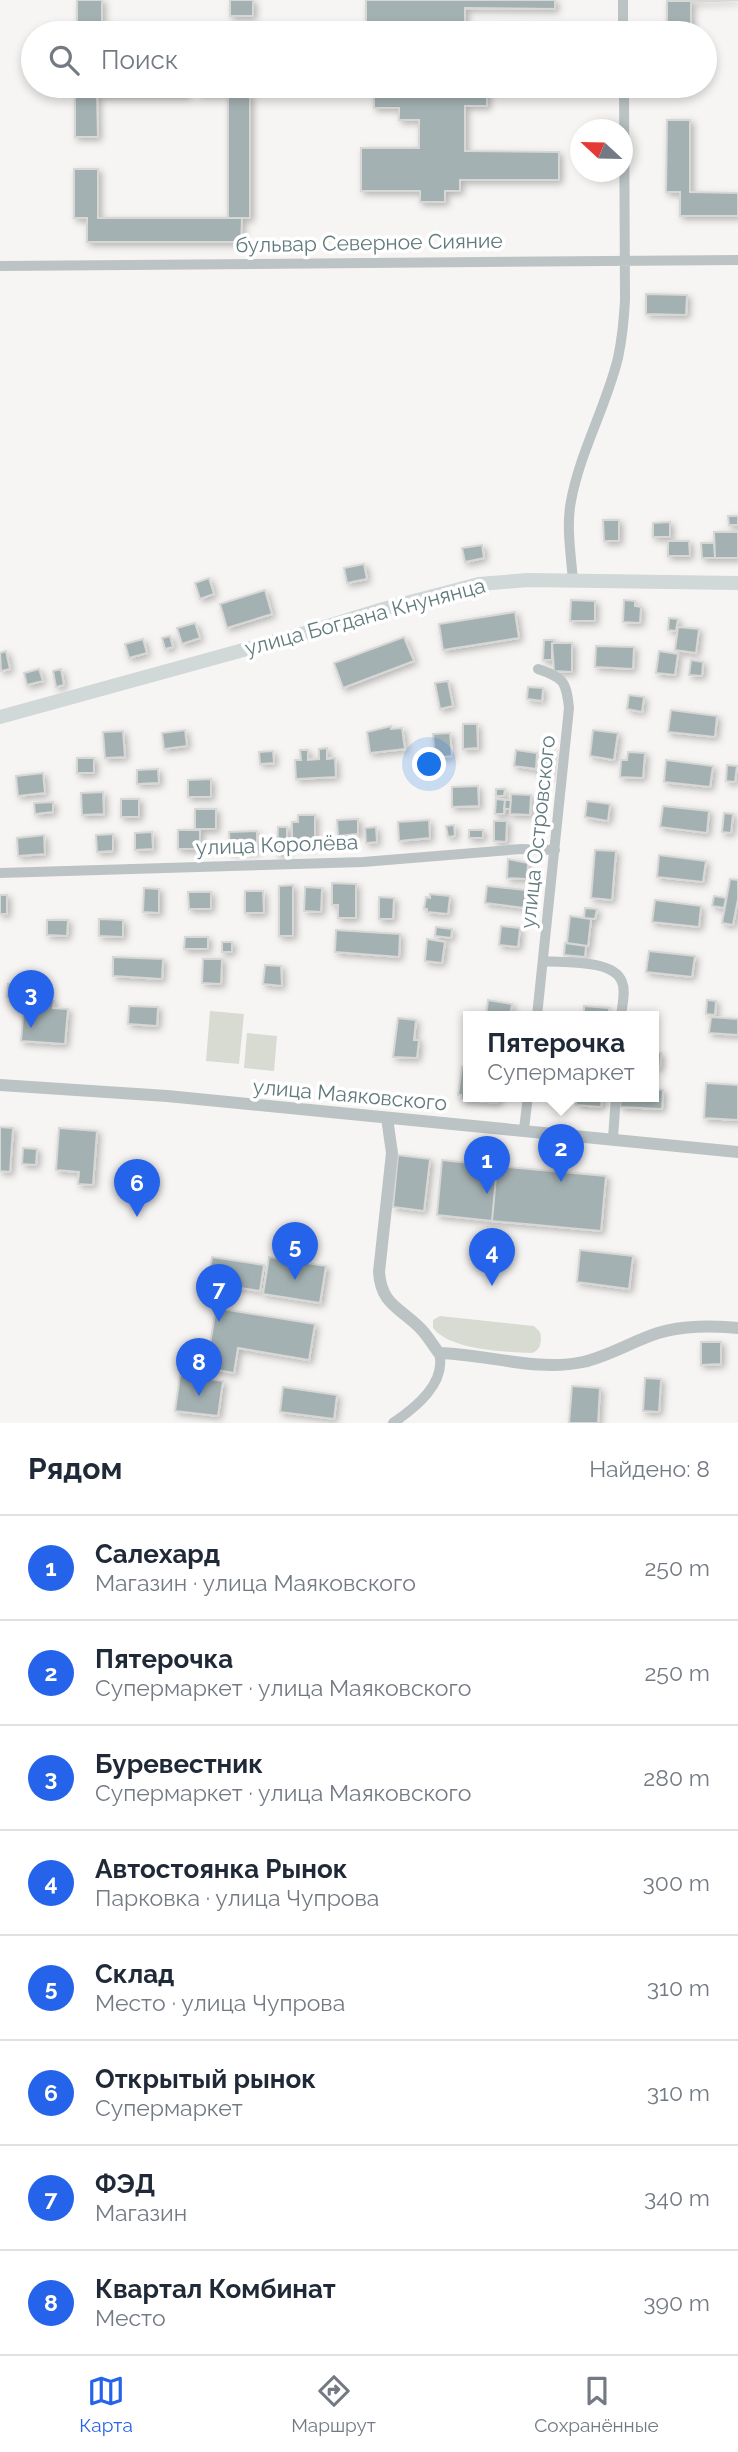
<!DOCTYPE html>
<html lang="ru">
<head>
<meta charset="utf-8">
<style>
  :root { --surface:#fff; --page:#f2f2f3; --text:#1f2937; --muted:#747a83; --line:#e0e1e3; --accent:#2563eb }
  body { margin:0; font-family:Raleway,sans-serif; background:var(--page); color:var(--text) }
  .compass { position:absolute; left:570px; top:119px; width:63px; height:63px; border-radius:50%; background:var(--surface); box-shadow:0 4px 10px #0003; rotate:292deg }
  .you { position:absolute; left:430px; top:765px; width:24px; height:24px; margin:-18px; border:5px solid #fff; border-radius:50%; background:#1a73e8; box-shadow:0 0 0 10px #1a73e833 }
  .badge { display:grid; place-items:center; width:46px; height:46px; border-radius:50%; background:var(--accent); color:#fff; font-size:23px; font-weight:700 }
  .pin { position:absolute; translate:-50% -58px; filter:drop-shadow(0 2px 4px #0008) }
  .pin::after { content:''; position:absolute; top:37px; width:24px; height:21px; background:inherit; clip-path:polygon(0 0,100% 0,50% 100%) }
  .popup { position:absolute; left:463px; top:1011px; width:196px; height:91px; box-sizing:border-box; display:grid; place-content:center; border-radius:0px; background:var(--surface); filter:drop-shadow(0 2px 5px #0005); font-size:23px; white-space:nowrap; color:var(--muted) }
  .popup b { font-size:26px; color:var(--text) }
  .popup::after { content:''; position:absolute; left:50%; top:100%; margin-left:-14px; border:14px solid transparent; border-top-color:var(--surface) }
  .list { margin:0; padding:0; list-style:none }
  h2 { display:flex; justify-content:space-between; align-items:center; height:91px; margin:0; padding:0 28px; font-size:30px }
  h2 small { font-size:23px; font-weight:400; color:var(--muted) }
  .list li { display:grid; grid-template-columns:46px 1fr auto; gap:21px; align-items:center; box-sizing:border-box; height:105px; padding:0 28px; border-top:2px solid var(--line) }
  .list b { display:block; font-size:26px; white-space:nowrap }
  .list p { margin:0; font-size:23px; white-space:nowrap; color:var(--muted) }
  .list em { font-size:23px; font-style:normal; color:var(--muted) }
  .icon { flex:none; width:38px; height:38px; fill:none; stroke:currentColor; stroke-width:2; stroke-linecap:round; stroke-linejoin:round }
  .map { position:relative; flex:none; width:738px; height:1423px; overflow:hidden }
  .search { position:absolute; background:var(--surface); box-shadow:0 4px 10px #0003; left:21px; right:21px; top:21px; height:77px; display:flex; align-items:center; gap:18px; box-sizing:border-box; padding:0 24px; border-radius:38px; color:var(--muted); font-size:26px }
  .sheet { height:931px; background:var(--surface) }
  nav { display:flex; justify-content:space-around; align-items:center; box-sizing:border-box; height:98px; border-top:2px solid var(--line); background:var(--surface); font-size:19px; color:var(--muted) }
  nav a { display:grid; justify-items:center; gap:4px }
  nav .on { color:var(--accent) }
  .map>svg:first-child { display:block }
  .green { fill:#d8dbd2 }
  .building { fill:#a4b1b2; stroke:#d7d7d5; stroke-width:2; filter:url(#shadow) }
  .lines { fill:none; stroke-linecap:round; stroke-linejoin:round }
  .minor { stroke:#bcc3c5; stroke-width:10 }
  .tertiary { stroke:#bcc3c5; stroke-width:12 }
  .secondary { stroke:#d0d8d8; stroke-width:14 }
  .labels { text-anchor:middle; stroke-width:7; stroke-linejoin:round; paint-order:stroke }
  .street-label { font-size:21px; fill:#617a7d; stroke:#fff }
</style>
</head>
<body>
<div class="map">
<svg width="738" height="1423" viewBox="0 0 738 1423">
  <defs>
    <filter id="shadow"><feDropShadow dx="3" dy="3" stdDeviation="3.5" flood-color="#0004"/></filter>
  </defs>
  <rect width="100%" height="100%" fill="#f6f5f3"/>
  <path class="green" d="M210 1011 244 1014 239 1064 206 1061Z
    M247 1033 277 1036 274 1071 244 1068Z
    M440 1316 534 1326 540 1332C542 1341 541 1350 532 1353 505 1352 450 1350 433 1328V1320Z"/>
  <path class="building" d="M77 0H102V32H77Z
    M230 0H253V16H230Z
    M366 0H555V9L465 8V33H366Z
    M738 0 691 2V33H667V1Z
    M87 86H187V95H97L98 137H75V95H87Z
    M199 86H240V93H199Z
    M374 86H487V106H465V151L559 152V180H460V191H445V202H420V191H361V148H419V120H399V108H374Z
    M228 94H250V218H228Z
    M667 120H690V192L738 193V216H680V192H666Z
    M74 169H98V218H242L241 242H87V218H74Z
    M646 294 687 295 686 315 646 314Z
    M728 516H738V525H729Z
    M603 520H619V541H604Z
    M670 522V537H653V523Z
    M714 532H738V558H715Z
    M668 541H689L690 556H668Z
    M701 543H714L715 558H702Z
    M482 545 484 558 465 562 462 548Z
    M364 564 367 579 347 583 344 568Z
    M209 578 214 594 200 599 195 583Z
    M265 590 272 614 227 628 220 604Z
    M571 600 595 601V621H570Z
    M624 600 635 601V606L641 607 640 623 623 622Z
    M515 612 519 638 443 650 439 624Z
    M669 618 678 619 676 631 668 630Z
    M195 623 200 638 182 644 177 628Z
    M678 627 699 629 696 653 675 650Z
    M170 636 173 647 165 649 162 638Z
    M404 637 414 661 343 688 334 663Z
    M143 639 147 653 129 658 125 644Z
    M544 640H554V643H552V660H543Z
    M552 643H572V672L554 671Z
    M596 646 634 647 633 669 595 667Z
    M6 651 10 669 1 671 0 653Z
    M659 651 678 654 675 675 656 673Z
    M691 660 703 662 702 676 689 675Z
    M39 669 43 681 27 685 24 673Z
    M61 669 64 685 56 687 53 671Z
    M448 681 453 706 440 709 435 683Z
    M528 687 543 688 542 701 527 699Z
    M629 695 644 697 642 712 627 709Z
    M671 710 717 716 715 737 668 732Z
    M463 724H477L478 748 463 749Z
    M391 726V729L402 728 405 749 370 753 367 732Z
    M185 730 187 746 164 749 162 733Z
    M593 730 618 733 614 760 590 756Z
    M123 731 125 757 105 758 103 732Z
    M450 733 452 756 435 758 433 734Z
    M327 748V759L335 758 336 777 296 779 295 760H301L300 750H308V760L319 759V749Z
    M540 749 552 750 549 777 538 775Z
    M516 750 537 753 536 769 514 766Z
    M273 751 274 763 260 764 259 752Z
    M628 752 645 753 643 778 620 777 621 760H627Z
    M77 758H94V773H77Z
    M666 760 713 766 710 787 664 782Z
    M727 765 737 766 735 782 726 781Z
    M158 769 159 783 137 784V770Z
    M43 773 45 793 18 796 16 776Z
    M211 779V797H188V780Z
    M478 786 479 806 452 807V787Z
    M496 789H505L504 796H496Z
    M103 792 104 814 82 815 81 793Z
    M511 794 531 795 530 815 510 814Z
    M121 799H139V817H121Z
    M496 799 505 800 504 814H495Z
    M505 800H511L510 809H504Z
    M587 801 610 804 608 821 585 817Z
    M53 802V812L35 814 34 803Z
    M663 806 709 811 707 833 660 827Z
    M195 809H216V829H195Z
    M724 813 733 814 731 833 722 832Z
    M298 815H315V846L292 845V822H298Z
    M358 819V834L338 836 337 820Z
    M429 820 430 838 399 841 398 822Z
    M494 821H507L506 842 494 841Z
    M454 825 455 836 448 837 446 826Z
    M278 827H287V854H277Z
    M376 827 377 842 366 843 365 828Z
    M178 830H200V849H178Z
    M469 830H483V838H469Z
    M257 831V851L230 852 229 832Z
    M152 832 153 849 135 850V833Z
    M113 834V851L97 852 96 835Z
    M44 835 45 854 18 856 17 838Z
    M595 850 616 851 612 900 591 898Z
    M659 855 706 861 703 882 657 877Z
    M508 859 528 863 527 879 507 878Z
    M730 879 738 880V899L733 925 722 923Z
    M332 883 356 884V918H338V905H332Z
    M293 885V936H279V886Z
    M487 886 526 890 524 908 485 903Z
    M305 887 322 888 321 912 304 911Z
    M144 888 159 889V913L143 912Z
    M245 891H263L264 913H245Z
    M188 892H211V909H189Z
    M430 894 450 896 448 914 427 912V909H424L426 897 430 898Z
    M0 895H7V914H0Z
    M714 896 726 898 724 908 712 906Z
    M379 897 394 898 393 919H379Z
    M655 900 701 906 699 927 652 922Z
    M585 908 597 909 595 919 584 918Z
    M570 916 591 919 588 946 567 943Z
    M99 919 123 920V937L99 936Z
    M47 920H68L67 936 47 935Z
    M501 926 520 928 518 947 499 945Z
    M436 927 452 929 451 938 435 936Z
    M336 930 400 934 399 957 335 952Z
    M185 937H208V949H184Z
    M427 939 445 942 442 963 425 961Z
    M222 942H232V952H222Z
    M565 943 586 946 585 957 564 955Z
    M649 951 695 956 692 977 646 972Z
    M113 957 163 959 162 979 113 976Z
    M203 959H222L221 984 202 983Z
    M265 965 281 966 282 986 263 984Z
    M8 984 21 985 20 998 7 997Z
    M41 1000 54 1001 53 1008 68 1009 65 1044 21 1041 24 1005 40 1007Z
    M488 1000 512 1004 510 1016H486Z
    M707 1000 716 1001 715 1015 706 1014Z
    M129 1006 158 1007 157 1026 128 1024Z
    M584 1006 609 1008V1016H584Z
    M711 1017 738 1019V1035L709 1033Z
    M398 1018 416 1020 414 1040H419L417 1058 393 1057Z
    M654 1053H661L660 1068 654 1067Z
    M464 1064H468V1096H500L497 1103 461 1099V1095H458L462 1067H464Z
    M706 1083 738 1085V1120L704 1118Z
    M654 1089 663 1090 662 1109 620 1107 621 1096H654Z
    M577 1096H602L601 1107 576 1105Z
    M0 1127 13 1128 10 1172 0 1171Z
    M59 1128 97 1131 93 1185 78 1184 79 1172 56 1170Z
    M23 1148 37 1149 36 1165 22 1164Z
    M398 1155 430 1159 424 1211 393 1207Z
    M442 1160 497 1166 492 1221 437 1215Z
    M497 1166 606 1176 601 1231 492 1221Z
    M580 1250 633 1256 629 1289 577 1282Z
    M212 1257 264 1265 260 1291 208 1283Z
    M269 1257 326 1266 320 1303 263 1294Z
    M216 1308 315 1324 309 1360 238 1348 234 1373 206 1368Z
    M701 1342H721V1364L701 1365Z
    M180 1375 223 1381 218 1416 175 1411Z
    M645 1378 661 1379 659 1412 643 1411Z
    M572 1386 600 1388 598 1423H569Z
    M283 1387 337 1395 334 1419 280 1412Z"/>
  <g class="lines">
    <path class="minor" d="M623 0V33
      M0 266 738 260
      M573 581C571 555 566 526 571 501 580 452 606 407 618 358 622 339 624 320 625 300L624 86
      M0 873 363 862 521 849 555 850
      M543 961C562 963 614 959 622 982 626 991 622 1006 621 1016
      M537 1016 569 708C566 681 564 678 538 669
      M524 1129 528 1096
      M613 1138 616 1096
      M393 1423C415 1408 447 1383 439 1353"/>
    <path class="tertiary" d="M0 1085 167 1096 738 1152
      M387 1118 392 1153 379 1272C381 1303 398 1307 418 1326 426 1333 432 1344 439 1353 486 1354 537 1372 583 1362 609 1356 633 1341 658 1333 684 1325 711 1326 738 1328"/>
    <path class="secondary" d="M0 717 312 631 383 609 479 584 528 580 738 583"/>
  </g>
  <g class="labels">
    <g class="street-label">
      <text transform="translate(369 243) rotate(-1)" y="7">бульвар Северное Сияние</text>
      <text transform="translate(365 617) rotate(-15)" y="7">улица Богдана Кнунянца</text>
      <text transform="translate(538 832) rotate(-84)" y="7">улица Островского</text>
      <text transform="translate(277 845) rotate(-2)" y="7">улица Королёва</text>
      <text transform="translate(350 1095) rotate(5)" y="7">улица Маяковского</text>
    </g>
  </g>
</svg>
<svg class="compass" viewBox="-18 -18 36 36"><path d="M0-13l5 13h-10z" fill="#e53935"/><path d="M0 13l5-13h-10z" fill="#747a83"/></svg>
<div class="you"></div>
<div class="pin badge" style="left:487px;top:1194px">1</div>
<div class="pin badge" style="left:561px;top:1182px">2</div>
<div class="popup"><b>Пятерочка</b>Супермаркет</div>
<div class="pin badge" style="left:31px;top:1028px">3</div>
<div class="pin badge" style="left:492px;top:1286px">4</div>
<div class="pin badge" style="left:295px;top:1280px">5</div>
<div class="pin badge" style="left:137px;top:1217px">6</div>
<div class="pin badge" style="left:219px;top:1322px">7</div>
<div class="pin badge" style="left:199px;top:1396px">8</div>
<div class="search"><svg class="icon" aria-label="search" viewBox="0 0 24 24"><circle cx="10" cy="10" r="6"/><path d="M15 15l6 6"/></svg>Поиск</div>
</div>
<section class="sheet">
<h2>Рядом<small>Найдено: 8</small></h2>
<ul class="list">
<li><span class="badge">1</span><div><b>Салехард</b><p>Магазин · улица Маяковского</p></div><em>250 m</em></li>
<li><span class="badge">2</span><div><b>Пятерочка</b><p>Супермаркет · улица Маяковского</p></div><em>250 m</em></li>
<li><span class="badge">3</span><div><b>Буревестник</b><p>Супермаркет · улица Маяковского</p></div><em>280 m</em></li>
<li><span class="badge">4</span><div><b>Автостоянка Рынок</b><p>Парковка · улица Чупрова</p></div><em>300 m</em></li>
<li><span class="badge">5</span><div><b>Склад</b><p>Место · улица Чупрова</p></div><em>310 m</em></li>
<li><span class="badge">6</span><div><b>Открытый рынок</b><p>Супермаркет</p></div><em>310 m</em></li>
<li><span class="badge">7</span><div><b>ФЭД</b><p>Магазин</p></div><em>340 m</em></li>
<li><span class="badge">8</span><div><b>Квартал Комбинат</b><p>Место</p></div><em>390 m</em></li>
</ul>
</section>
<nav>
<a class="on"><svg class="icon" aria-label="map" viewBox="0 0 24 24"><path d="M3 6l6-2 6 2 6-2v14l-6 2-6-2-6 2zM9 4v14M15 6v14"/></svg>Карта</a>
<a><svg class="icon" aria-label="directions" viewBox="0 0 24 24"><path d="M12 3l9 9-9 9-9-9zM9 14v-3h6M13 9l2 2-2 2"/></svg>Маршрут</a>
<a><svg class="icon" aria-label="saved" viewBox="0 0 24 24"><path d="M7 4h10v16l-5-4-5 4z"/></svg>Сохранённые</a>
</nav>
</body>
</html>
